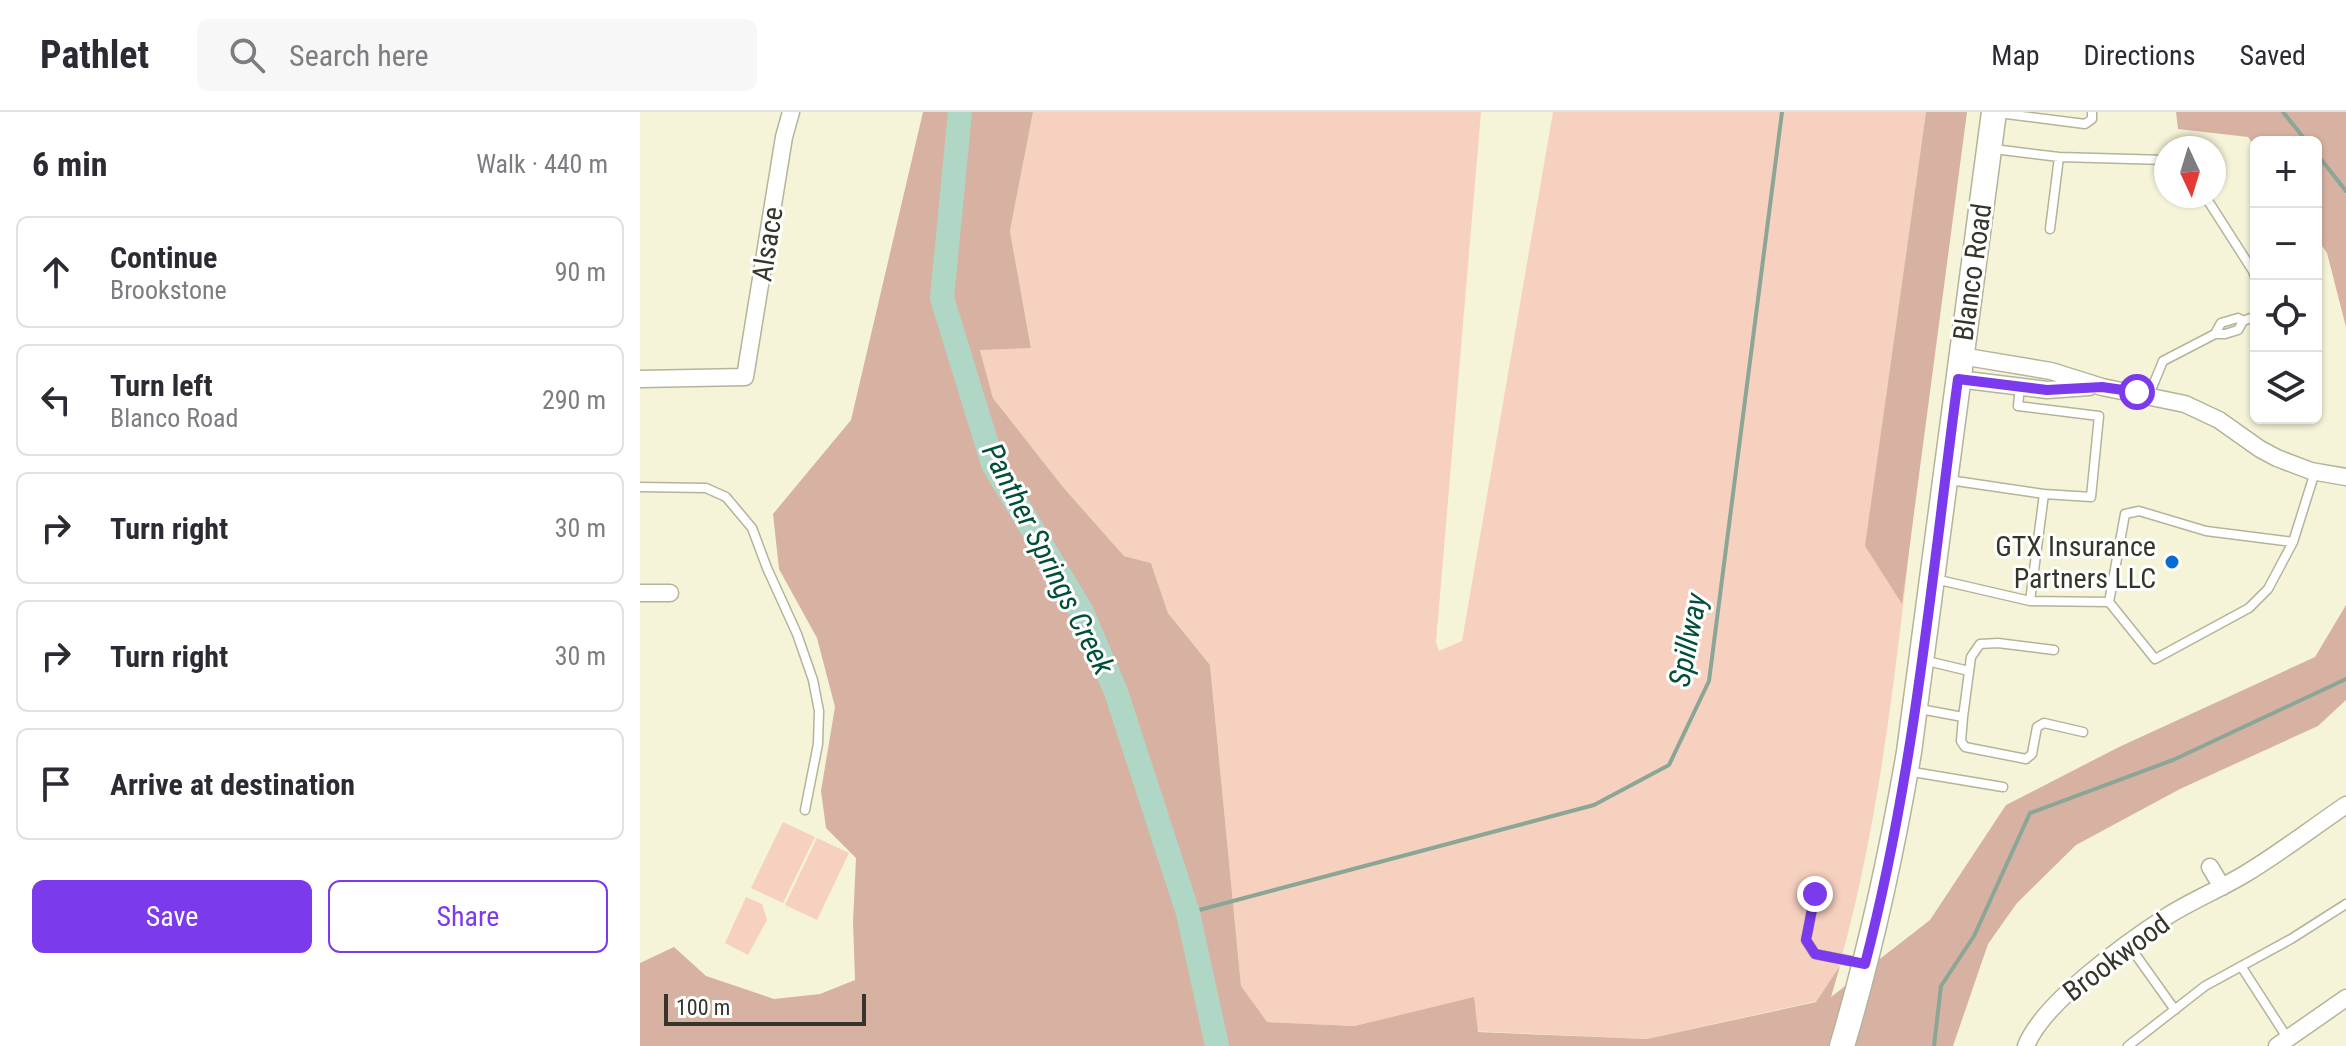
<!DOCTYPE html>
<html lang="en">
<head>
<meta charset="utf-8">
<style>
  :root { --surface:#fff; --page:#f7f7f7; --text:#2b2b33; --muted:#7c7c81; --line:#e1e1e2; --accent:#7c3aed }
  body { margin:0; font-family:"Roboto Condensed",sans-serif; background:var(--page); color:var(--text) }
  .controls { position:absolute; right:24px; top:24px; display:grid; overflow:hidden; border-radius:12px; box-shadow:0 2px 6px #0004 }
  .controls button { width:72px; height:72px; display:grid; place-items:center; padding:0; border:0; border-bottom:2px solid var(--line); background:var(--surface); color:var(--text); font:40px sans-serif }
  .compass { position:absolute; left:1514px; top:24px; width:72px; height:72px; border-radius:50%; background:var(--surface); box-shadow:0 2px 6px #0004; rotate:176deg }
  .scale { position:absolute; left:24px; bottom:20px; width:202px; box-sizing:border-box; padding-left:8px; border:4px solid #35352a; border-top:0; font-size:22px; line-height:28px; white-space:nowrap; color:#35352a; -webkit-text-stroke:6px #fff; paint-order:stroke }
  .stop { position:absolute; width:24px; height:24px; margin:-18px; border:6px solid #7c3aed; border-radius:50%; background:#fff }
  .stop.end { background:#7c3aed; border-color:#fff; box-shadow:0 2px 8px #0008 }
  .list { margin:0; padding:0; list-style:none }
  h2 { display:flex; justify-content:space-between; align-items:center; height:104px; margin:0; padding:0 32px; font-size:34px }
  h2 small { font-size:26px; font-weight:400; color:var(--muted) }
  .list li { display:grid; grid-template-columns:52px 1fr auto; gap:24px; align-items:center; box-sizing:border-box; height:112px; margin:0 16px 16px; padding:0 16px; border:2px solid var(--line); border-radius:12px }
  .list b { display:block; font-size:30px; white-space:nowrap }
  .list p { margin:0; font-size:26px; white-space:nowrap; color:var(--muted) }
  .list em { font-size:26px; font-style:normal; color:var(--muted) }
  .actions { display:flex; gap:16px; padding:24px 32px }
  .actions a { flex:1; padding:18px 0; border:2px solid var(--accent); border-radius:12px; text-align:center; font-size:28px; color:var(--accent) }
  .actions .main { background:var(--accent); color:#fff }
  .icon { flex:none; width:44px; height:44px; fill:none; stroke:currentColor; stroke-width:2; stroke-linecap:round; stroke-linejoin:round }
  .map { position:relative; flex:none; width:1706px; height:934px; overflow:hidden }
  header { display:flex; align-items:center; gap:48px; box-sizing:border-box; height:112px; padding:0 40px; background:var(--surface); border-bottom:2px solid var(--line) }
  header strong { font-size:38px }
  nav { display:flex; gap:44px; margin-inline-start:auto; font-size:28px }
  .search { width:560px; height:72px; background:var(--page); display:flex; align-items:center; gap:20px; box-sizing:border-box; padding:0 28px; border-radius:12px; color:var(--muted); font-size:30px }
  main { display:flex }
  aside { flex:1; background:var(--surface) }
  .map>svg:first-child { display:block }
  .green { fill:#f7d1c0 }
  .forest { fill:#d7b2a2 }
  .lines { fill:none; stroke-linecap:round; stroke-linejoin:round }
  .stream { stroke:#8ba696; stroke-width:4 }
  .river { stroke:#b0d7c5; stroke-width:24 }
  .service-casing { stroke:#b5b398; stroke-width:11 }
  .minor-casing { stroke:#b5b398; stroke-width:19 }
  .primary-casing { stroke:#b5b398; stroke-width:27 }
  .service { stroke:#fff; stroke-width:8 }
  .minor { stroke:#fff; stroke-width:16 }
  .primary { stroke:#fff; stroke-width:24 }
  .route { stroke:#7c3aed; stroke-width:10 }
  .poi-dot { fill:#096bd3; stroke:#fff; stroke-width:3 }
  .labels { text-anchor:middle; stroke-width:6; stroke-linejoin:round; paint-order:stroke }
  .street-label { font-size:28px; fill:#35352a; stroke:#fff }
  .poi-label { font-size:28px; fill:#35352a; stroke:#fff; text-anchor:end }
  .water-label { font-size:30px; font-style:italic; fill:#004f37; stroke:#fff }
</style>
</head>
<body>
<header>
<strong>Pathlet</strong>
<div class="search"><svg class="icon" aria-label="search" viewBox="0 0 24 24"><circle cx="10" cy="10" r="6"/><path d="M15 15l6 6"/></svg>Search here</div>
<nav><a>Map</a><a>Directions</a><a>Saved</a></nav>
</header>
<main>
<aside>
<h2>6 min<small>Walk · 440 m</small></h2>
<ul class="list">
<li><svg class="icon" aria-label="ahead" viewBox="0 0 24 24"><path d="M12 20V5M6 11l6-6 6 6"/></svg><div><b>Continue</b><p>Brookstone</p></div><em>90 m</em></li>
<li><svg class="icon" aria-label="left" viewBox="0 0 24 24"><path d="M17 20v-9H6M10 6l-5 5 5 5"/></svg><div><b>Turn left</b><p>Blanco Road</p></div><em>290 m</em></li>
<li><svg class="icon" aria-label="right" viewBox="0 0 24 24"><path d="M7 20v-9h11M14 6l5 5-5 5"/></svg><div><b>Turn right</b></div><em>30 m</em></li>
<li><svg class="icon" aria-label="right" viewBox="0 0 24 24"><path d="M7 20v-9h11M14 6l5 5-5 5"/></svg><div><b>Turn right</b></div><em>30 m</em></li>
<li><svg class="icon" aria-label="arrive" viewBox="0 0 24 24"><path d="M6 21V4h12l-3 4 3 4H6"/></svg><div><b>Arrive at destination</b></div></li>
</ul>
<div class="actions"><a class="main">Save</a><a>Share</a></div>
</aside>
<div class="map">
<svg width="1706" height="934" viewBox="0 0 1706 934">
  <rect width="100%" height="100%" fill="#f5f4d8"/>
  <path class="green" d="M393 0H841L796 530 799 539 822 529 913 0H1286L1242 315 1283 320C1260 509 1246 703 1190 886L1007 927 626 910 601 874 570 553 528 501 511 451 484 444 423 375 353 286 340 237 391 235 370 119Z
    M143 710 175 725 143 791 111 776Z
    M177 726 209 741 177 808 145 793Z
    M106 785 122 792 127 808 108 843 85 831Z"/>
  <path class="forest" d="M283 0H393L370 119 391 236 340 238 353 286 423 375 484 444 511 451 528 501 570 553 601 874 627 910 715 914 834 885 838 920 1007 927 1176 890 1200 854 1191 885 1290 808 1366 693 1479 635 1675 545 1706 493V588L1678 614 1540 677 1436 733 1377 791 1348 832 1313 934H0V851L34 835 66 864 134 887 180 882 215 868 213 810 216 746 186 716 181 679 195 595 177 526 139 457 133 402 211 308Z
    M1286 0H1327L1262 492 1225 434Z
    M1536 0H1706V215L1687 141 1676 125V30H1616V36L1608 25 1538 17Z"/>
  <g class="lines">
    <path class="stream" d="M1643 0 1667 30
      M1676 41 1706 79
      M548 801 954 693 1029 653 1069 569 1142 0
      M1294 934 1301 874 1334 824 1390 701 1533 648 1706 567"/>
    <path class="river" d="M320 0 302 186 353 352 442 500 476 580 548 801 577 934"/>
    <g class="service-casing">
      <path id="service" d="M1358 1 1445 12 1452 7V0
        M1354 37 1419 45 1526 48
        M1565 84 1613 159 1616 168
        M1410 117 1419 45
        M1575 222 1581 211 1598 206 1603 209
        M1380 274 1378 294 1459 304 1451 385 1404 382
        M1509 283 1523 249 1575 222H1585L1598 218 1603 209 1616 204
        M1309 368 1404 382 1390 489
        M0 375 66 376 86 385 112 416 127 456 157 522 173 568 179 599 178 632 165 698
        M1295 467 1390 489 1469 490 1485 402 1499 399 1566 419 1653 430 1675 360
        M1469 490 1515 547 1609 496 1628 477 1653 430
        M1283 548 1329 559
        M1280 597 1323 605 1321 629 1325 635 1386 647 1392 642 1397 615 1404 611 1443 620
        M1323 605 1331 545 1340 532 1358 531 1414 538
        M1267 659 1363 675
        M1175 782 1166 828 1175 842 1221 851
        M1488 832 1535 898
        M1601 854 1648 927
        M1488 934 1565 874 1651 827 1706 792"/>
    </g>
    <g class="minor-casing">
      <path id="minor" d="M1321 244 1411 259 1462 275 1545 292 1579 308 1620 337 1637 346 1671 359 1706 365
        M0 267 105 265 144 25 151 0
        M1318 267 1407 278 1449 275
        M0 481H30
        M1570 755 1582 775
        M1386 934C1403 890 1489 829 1529 803 1553 788 1580 777 1605 762 1640 741 1672 716 1706 693
        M1637 934 1706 886"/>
    </g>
    <g class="primary-casing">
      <path id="primary" d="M1202 934C1231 837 1252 739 1269 640L1354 0"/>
    </g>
    <use href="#service" class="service"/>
    <use href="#minor" class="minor"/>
    <use href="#primary" class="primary"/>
  </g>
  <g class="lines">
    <path class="route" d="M1175 782 1166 828 1175 842 1225 852C1275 660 1292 462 1318 267L1407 278 1462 275 1497 280"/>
  </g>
  <circle class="poi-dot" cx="1532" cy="450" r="8"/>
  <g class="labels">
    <g class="street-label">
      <text transform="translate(127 132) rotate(-81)" y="10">Alsace</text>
      <text transform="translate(1332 160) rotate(-82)" y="10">Blanco Road</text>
      <text transform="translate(1476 845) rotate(-37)" y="10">Brookwood</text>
    </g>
    <g class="poi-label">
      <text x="1516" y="444">GTX Insurance<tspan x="1516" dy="32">Partners LLC</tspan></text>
    </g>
    <g class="water-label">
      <text transform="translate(408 447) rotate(63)" y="10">Panther Springs Creek</text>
      <text transform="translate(1048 528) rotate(-79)" y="10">Spillway</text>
    </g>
  </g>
</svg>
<div class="controls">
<button>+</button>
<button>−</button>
<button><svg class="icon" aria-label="locate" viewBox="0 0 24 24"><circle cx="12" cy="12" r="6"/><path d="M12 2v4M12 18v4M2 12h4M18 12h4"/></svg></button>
<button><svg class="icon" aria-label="layers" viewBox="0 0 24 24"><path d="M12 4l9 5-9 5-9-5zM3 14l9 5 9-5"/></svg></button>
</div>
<svg class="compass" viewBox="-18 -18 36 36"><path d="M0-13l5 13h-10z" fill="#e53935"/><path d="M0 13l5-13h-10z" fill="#7c7c81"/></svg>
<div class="scale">100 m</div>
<div class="stop" style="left:1497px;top:280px"></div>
<div class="stop end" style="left:1175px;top:782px"></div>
</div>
</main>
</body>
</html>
